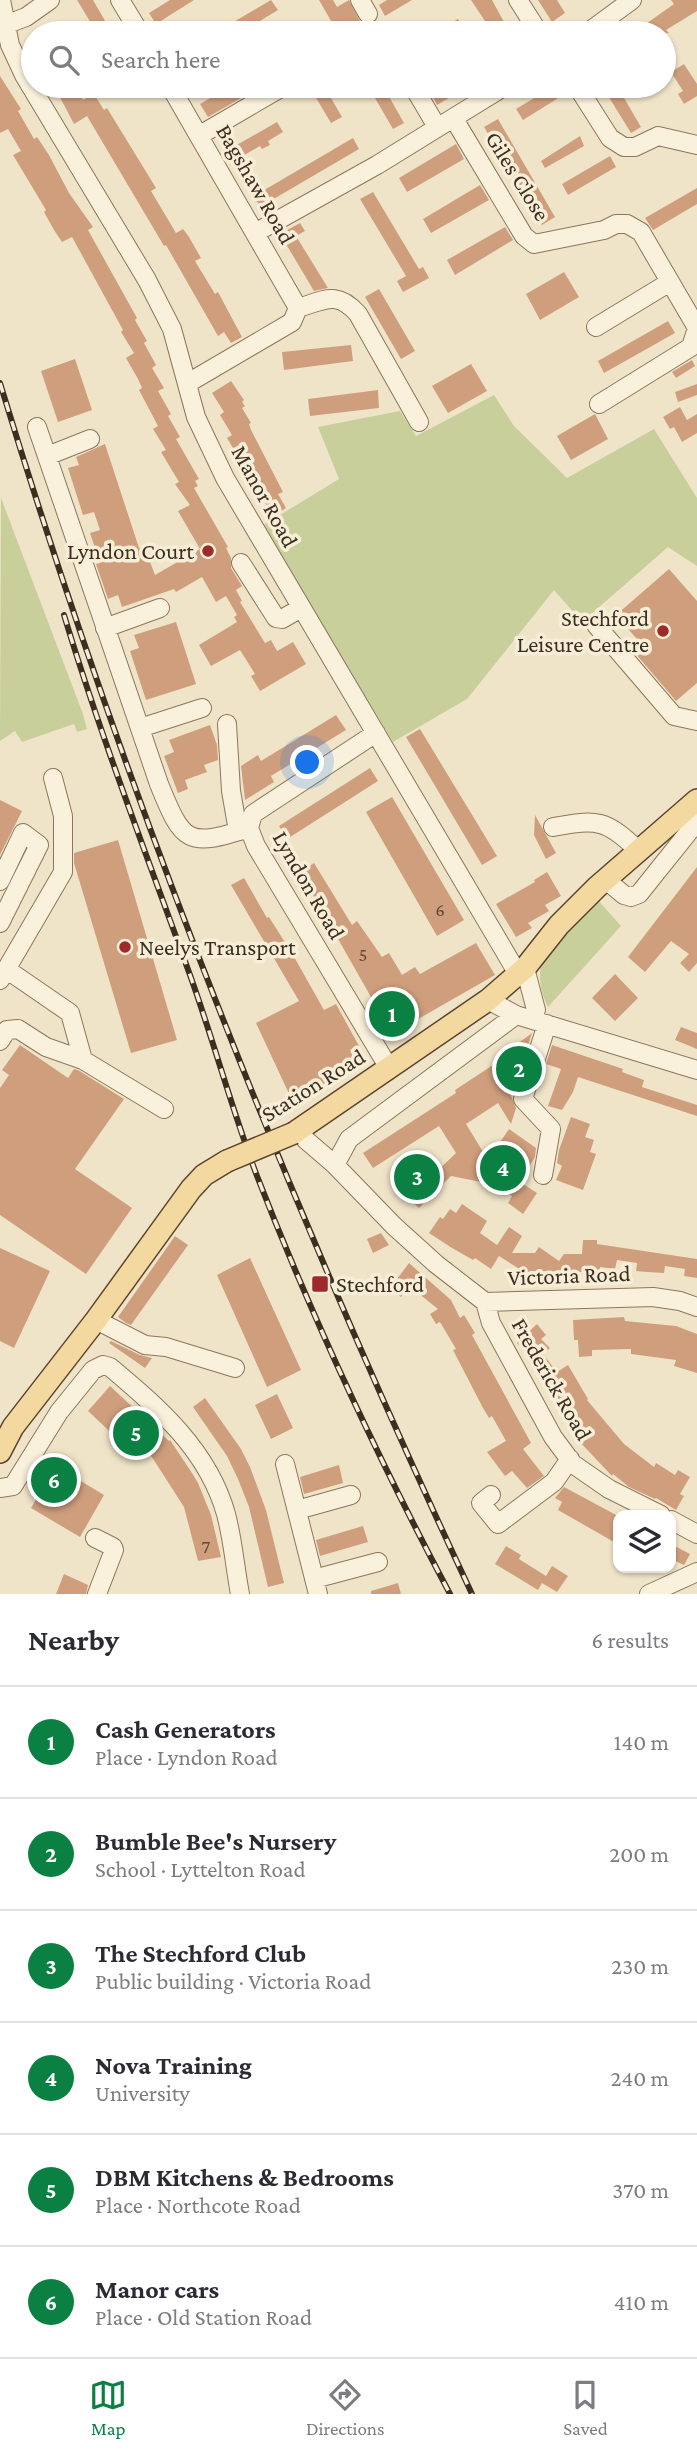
<!DOCTYPE html>
<html lang="en">
<head>
<meta charset="utf-8">
<style>
  :root { --surface:#fff; --page:#f2f2f3; --text:#2b2b33; --muted:#7c7c81; --line:#e1e1e2; --accent:#0b8043 }
  body { margin:0; font-family:"Crimson Pro",serif; background:var(--page); color:var(--text) }
  .controls { position:absolute; right:21px; bottom:21px; display:grid; overflow:hidden; border-radius:14px; box-shadow:0 2px 5px #0004 }
  .controls button { width:63px; height:63px; display:grid; place-items:center; padding:0; border:0; border-bottom:2px solid var(--line); background:var(--surface); color:var(--text); font:35px sans-serif }
  .you { position:absolute; left:308px; top:763px; width:24px; height:24px; margin:-18px; border:5px solid #fff; border-radius:50%; background:#1a73e8; box-shadow:0 0 0 10px #1a73e833 }
  .badge { display:grid; place-items:center; width:46px; height:46px; border-radius:50%; background:var(--accent); color:#fff; font-size:23px; font-weight:700 }
  .pin { position:absolute; translate:-50% -50%; border:4px solid #fff; box-shadow:0 2px 7px #0006 }
  .list { margin:0; padding:0; list-style:none }
  h2 { display:flex; justify-content:space-between; align-items:center; height:91px; margin:0; padding:0 28px; font-size:30px }
  h2 small { font-size:23px; font-weight:400; color:var(--muted) }
  .list li { display:grid; grid-template-columns:46px 1fr auto; gap:21px; align-items:center; box-sizing:border-box; height:112px; padding:0 28px; border-top:2px solid var(--line) }
  .list b { display:block; font-size:26px; white-space:nowrap }
  .list p { margin:0; font-size:23px; white-space:nowrap; color:var(--muted) }
  .list em { font-size:23px; font-style:normal; color:var(--muted) }
  .icon { flex:none; width:38px; height:38px; fill:none; stroke:currentColor; stroke-width:2; stroke-linecap:round; stroke-linejoin:round }
  .map { position:relative; flex:none; width:697px; height:1594px; overflow:hidden }
  .search { position:absolute; background:var(--surface); box-shadow:0 2px 5px #0004; left:21px; right:21px; top:21px; height:77px; display:flex; align-items:center; gap:18px; box-sizing:border-box; padding:0 24px; border-radius:38px; color:var(--muted); font-size:26px }
  .sheet { height:763px; background:var(--surface) }
  nav { display:flex; justify-content:space-around; align-items:center; box-sizing:border-box; height:98px; border-top:2px solid var(--line); background:var(--surface); font-size:19px; color:var(--muted) }
  nav a { display:grid; justify-items:center; gap:4px }
  nav .on { color:var(--accent) }
  .map>svg:first-child { display:block }
  .green { fill:#c9cf9b }
  .building { fill:#cf9f7d }
  .lines { fill:none; stroke-linecap:round; stroke-linejoin:round }
  .minor-casing { stroke:#8d765c; stroke-width:20 }
  .major-casing { stroke:#5b4430; stroke-width:24 }
  .minor { stroke:#faf1dc; stroke-width:18 }
  .major { stroke:#f3d9a0; stroke-width:21 }
  .rail-casing { stroke:#3d2e20; stroke-width:6 }
  .rail { stroke:#f7eed8; stroke-width:3.5; stroke-dasharray:10; stroke-linecap:butt }
  .major-bridge-casing { stroke:#5b4430; stroke-width:24; stroke-linecap:butt }
  .major-bridge { stroke:#f3d9a0; stroke-width:21 }
  .poi-dot { fill:#9e2a2b; stroke:#f7eed8; stroke-width:2.5 }
  .labels { text-anchor:middle; stroke-width:7; stroke-linejoin:round; paint-order:stroke }
  .number-label { font-size:19px; fill:#624a37 }
  .street-label { font-size:23px; fill:#3d2e20; stroke:#f7eed8 }
  .poi-label { font-size:23px; fill:#3d2e20; stroke:#f7eed8; text-anchor:end }
</style>
</head>
<body>
<div class="map">
<svg width="697" height="1594" viewBox="0 0 697 1594">
  <rect width="100%" height="100%" fill="#f0e4c8"/>
  <path class="green" d="M494 395 514 426 567 478 654 429 697 498V566L668 547 582 622 554 590 467 699 393 742 262 526 339 479 318 427 400 411 416 436Z
    M1 498 83 714 87 729 77 732 74 724 22 742 15 731 0 741Z
    M597 899 621 926 548 1007C540 990 538 977 542 959Z"/>
  <path class="building" d="M77 0H93L112 33H97Z
    M170 0H194L156 24 149 13Z
    M271 0 278 10 240 33H215Z
    M319 0H333L337 7 349 0 360 21 349 27 352 33H338Z
    M387 0H412L385 16 379 5Z
    M471 0H492L510 33H493Z
    M538 0H557L565 13 552 22Z
    M671 0H697V11L666 30 669 33H633L674 4Z
    M458 19 464 29 456 33H433Z
    M684 64 697 84V96L684 104 678 94 683 91 671 72Z
    M0 76 21 109 18 111 34 139 37 137 49 155 69 193 93 227 88 230 137 318 135 320 147 341 144 343 156 365 152 368 164 388 158 391 171 414 168 416 180 437 176 439 199 479 195 481 198 486 194 488 228 547 226 548 231 558V568L242 586 236 590 242 601 240 602 265 643 271 640 277 651 293 642 306 664 260 691 251 676 255 674 240 650 211 666 199 645 237 622 234 617 237 615 226 596 216 602 202 577 176 592 174 589 122 607 118 595 108 599 96 564 100 563 90 533 100 530 94 512 83 515 68 468 79 465 76 457 105 444 139 548 144 546 155 575 200 549 178 511 190 505 175 484 179 482 161 452 166 450 153 429 158 426 139 390 142 388 138 379 126 358 134 353 121 332 123 330 72 237 62 242 54 230 44 212 46 210 13 155 21 151 8 129 0 133Z
    M54 86H75L83 100 94 94 104 110 107 108 156 188 151 191 176 233 183 229 189 237 201 258 195 261 215 294 218 292 242 337 231 343 224 332 218 336 166 245 164 246 87 116 74 124Z
    M231 86H262L208 117 200 104Z
    M309 86H324L342 117 331 123Z
    M368 86H383L404 123 393 129Z
    M444 86H469L437 105 431 93Z
    M554 86H566L568 92 523 120 516 109Z
    M602 86H617L641 127 631 133Z
    M498 119 555 217 542 225 484 127Z
    M277 122 283 132 268 141 270 145 262 149 260 146 234 161 228 150Z
    M580 136 584 146 545 168 541 161Z
    M353 138 359 149 260 207 254 196Z
    M456 144 464 159 407 192 399 178Z
    M610 156 616 167 568 195 562 184Z
    M480 185 489 200 431 233 423 219Z
    M697 188V204L653 230 645 218Z
    M373 192 419 269 423 267 429 278 403 292 397 281 406 276 360 199Z
    M300 223 305 231 296 236 328 288 314 291 280 234Z
    M505 227 513 240 455 275 447 260Z
    M564 272 579 297 540 320 526 294Z
    M379 289 415 351 401 359 365 297Z
    M668 321 675 333 604 373 598 361Z
    M351 345 353 361 284 370 282 352Z
    M75 359 92 410 58 422 41 371Z
    M692 360 695 366 676 378 672 372Z
    M471 364 487 391 448 413 432 386Z
    M231 381 244 400 242 402 245 406 242 408 251 423 249 424 251 430 283 492 278 494 286 508 273 516 227 438 232 435 220 415 224 412 212 393Z
    M697 384V395L678 402 675 392Z
    M378 390 379 408 310 416 308 399Z
    M680 407 687 420 697 414V433L682 442 674 427 670 429 663 417Z
    M595 414 608 439 571 460 557 436Z
    M669 569 697 601V683L676 701 635 653 643 646 616 615Z
    M176 622 196 684 146 700 130 651 139 648 134 635Z
    M336 715 346 730 271 776 274 782 245 800 241 766 258 755 261 761Z
    M210 725 217 745 218 760 204 765 207 772 185 780 188 789 178 793 164 756 174 752 169 740Z
    M420 729 497 856 482 865 406 737Z
    M370 768 378 781 287 839 279 826Z
    M392 797 464 920 437 936 366 812Z
    M0 800 22 811 0 855Z
    M535 815 556 853 546 859 534 835Z
    M118 840 177 1040 131 1053 74 863V853Z
    M314 863 352 925 357 921 382 957 389 953 402 975 415 967 420 974 476 943 495 975 392 1034 300 872Z
    M697 867V963L689 972 680 963 689 954 671 941 645 972 628 957Z
    M547 872 561 896 545 905 549 911 528 923 532 928 516 937 496 904 535 882 534 880Z
    M244 878 267 918 269 917 293 955 324 1010 336 1004 359 1046 350 1050 359 1069 298 1101 296 1096 291 1098 256 1023 299 1001 231 885Z
    M615 974 638 998 615 1021 592 998Z
    M681 1027 697 1033V1049L675 1040Z
    M532 1033 515 1086 509 1091 516 1108 511 1124 498 1103 466 1124 488 1160 509 1129 536 1148 535 1157 520 1182 537 1193 523 1214 508 1203 512 1196 496 1185 451 1176 419 1208 396 1187 416 1166 429 1179 456 1153 439 1126 373 1168 363 1153 456 1093 455 1090 496 1063 494 1061Z
    M20 1045 68 1078 74 1069 78 1070 124 1099 75 1169 132 1208 86 1274 0 1215V1088L9 1075 2 1070Z
    M552 1045 623 1069 622 1072 644 1080 642 1087 697 1105V1116L578 1077 573 1092 562 1110 548 1106 561 1069 546 1064Z
    M571 1117 590 1124 585 1137 594 1140 590 1152 596 1154 583 1190 556 1180 562 1166 557 1163 559 1150Z
    M462 1204 487 1221 480 1233 497 1245 509 1227 522 1236 512 1253H535L539 1247 559 1261 564 1254H582L583 1240H597V1244L697 1259V1278L684 1276 685 1269 665 1266 664 1273 647 1272 636 1271 637 1263 617 1260 615 1269 600 1267V1272H524L499 1256 491 1269 475 1258 473 1260 452 1248 429 1233 440 1217 443 1219 450 1209 456 1213Z
    M381 1233 389 1245 373 1253 367 1239Z
    M175 1236 188 1245 131 1325 126 1323 118 1317Z
    M0 1248 50 1271 14 1348 0 1341Z
    M250 1258 301 1370 267 1387 217 1275Z
    M409 1263 451 1300 460 1318 464 1315 475 1333 472 1335 531 1443 523 1449 544 1476 527 1488 512 1471 505 1476 487 1452 506 1441 492 1416 489 1418 483 1408 453 1350 456 1349 440 1322 436 1324 430 1314 438 1309 409 1286 401 1297 393 1291 400 1282 397 1279Z
    M624 1317 625 1321 676 1326 697 1334V1373L674 1366 676 1360 631 1354V1349L592 1350V1356L579 1357 578 1340H574L573 1320Z
    M537 1324 546 1335 541 1339 550 1348 543 1354 557 1372 568 1365 588 1399 587 1400 624 1444 654 1467 656 1463 675 1475 678 1470 690 1477 680 1494 684 1496 676 1510 656 1498 655 1499 629 1487 613 1474 612 1476 578 1440 540 1379 546 1375 517 1343Z
    M111 1341 140 1355 152 1358 145 1368 109 1343Z
    M110 1386 169 1441 170 1440 192 1473 198 1483 211 1515 221 1557 198 1561 184 1507 148 1451 139 1459 88 1411Z
    M277 1394 293 1428 271 1439 255 1405Z
    M205 1398 241 1449 250 1467 266 1510 284 1583 268 1587 249 1507 238 1479 227 1456 193 1407Z
    M339 1465 343 1483 304 1494 300 1477Z
    M56 1466 104 1495 80 1537 31 1508Z
    M564 1487 618 1516V1533L614 1542 558 1510 562 1502 555 1498Z
    M363 1526 368 1542 320 1556 316 1540Z
    M671 1544 690 1554 684 1565 671 1559Z
    M506 1546 521 1555 519 1559 546 1576 552 1566 568 1576 557 1592 542 1583 538 1590 495 1564Z
    M64 1574 88 1585 86 1594H56Z
    M398 1583 401 1594H371V1591Z"/>
  <g class="lines">
    <g class="minor-casing">
      <path id="minor" d="M1 0 10 45 24 75 147 280 172 329 196 417 225 478 518 974
        M120 0 140 33
        M360 0 368 14
        M518 0 539 33
        M5 25 26 17 50 0
        M587 33 632 0
        M170 86 298 308
        M413 86 437 127
        M577 86 610 138 624 147H635L658 136 697 145
        M454 119 524 236 534 244 604 230 616 224H627L641 232 697 328 691 347 599 404
        M200 135 284 86
        M255 233 377 165 505 86
        M596 327 670 282
        M188 383 292 322 298 308C325 300 337 290 358 314L419 422
        M37 427 159 784C183 843 187 848 249 828
        M47 456 90 439
        M241 563 276 618 282 619 301 608
        M596 625 674 716 697 721
        M105 628 160 608
        M227 724 231 791 238 831
        M140 728 202 708
        M376 733 253 814 249 828 256 846 389 1068
        M553 827C598 819 605 819 639 851
        M606 880 624 895 631 897 639 894 695 824 690 806
        M0 881 23 833 39 845 0 923
        M525 968 536 1010 531 1019
        M6 969 70 1013 83 1060 164 1109
        M0 980 63 872V816L53 778
        M488 1000 516 1015 697 1070
        M0 1041 7 1030 18 1029 46 1047 83 1060
        M299 1130 306 1140 335 1165 394 1226 436 1264 485 1302 653 1297 680 1301 697 1307
        M335 1165 349 1139 516 1015
        M543 1175 551 1129 523 1099 547 1024
        M485 1302 491 1323 553 1437 573 1464 609 1489 661 1515
        M96 1320 145 1345 166 1347 235 1368
        M285 1464 318 1594
        M0 1488 13 1486 59 1412 93 1370 103 1365 110 1367C159 1408 208 1450 226 1514 233 1540 235 1568 240 1594
        M491 1495 481 1503 498 1524 554 1482 570 1459
        M297 1510 351 1495
        M671 1520 697 1534
        M95 1538 113 1547 114 1550 97 1594
        M314 1579 378 1562
        M649 1594 697 1572"/>
    </g>
    <g class="major-casing">
      <path id="major" d="M294 1133 488 1000 525 968 559 925 597 887 697 800
        M0 1452 13 1427 96 1320 191 1189 204 1175 227 1161"/>
    </g>
    <use href="#minor" class="minor"/>
    <use href="#major" class="major"/>
    <g class="rail-casing">
      <path id="rail" d="M0 383C126 798 288 1202 472 1594
        M64 615C101 737 147 856 190 975 214 1042 232 1110 257 1176 313 1320 378 1458 450 1594"/>
    </g>
    <use href="#rail" class="rail"/>
    <g class="major-bridge-casing">
      <path id="major-bridge" d="M227 1161 294 1133"/>
    </g>
    <use href="#major-bridge" class="major-bridge"/>
  </g>
  <g class="poi-dot">
    <circle cx="208" cy="551" r="7"/>
    <circle cx="663" cy="631" r="7"/>
    <circle cx="125" cy="947" r="7"/>
    <rect x="311" y="1275" width="18" height="18" rx="3.5"/>
  </g>
  <g class="labels">
    <g class="number-label">
      <text x="440" y="916">6</text>
      <text x="363" y="961">5</text>
      <text x="206" y="1553">7</text>
    </g>
    <g class="street-label">
      <text transform="translate(518 176) rotate(58)" y="8">Giles Close</text>
      <text transform="translate(256 184) rotate(60)" y="8">Bagshaw Road</text>
      <text transform="translate(265 496) rotate(61)" y="8">Manor Road</text>
      <text transform="translate(309 885) rotate(60)" y="8">Lyndon Road</text>
      <text transform="translate(313 1085) rotate(-32)" y="8">Station Road</text>
      <text transform="translate(569 1275) rotate(-2)" y="8">Victoria Road</text>
      <text transform="translate(552 1379) rotate(60)" y="8">Frederick Road</text>
    </g>
    <g class="poi-label">
      <text x="194" y="559">Lyndon Court</text>
      <text x="649" y="626">Stechford<tspan x="649" dy="26">Leisure Centre</tspan></text>
      <text x="139" y="955" text-anchor="start">Neelys Transport</text>
      <text x="336" y="1292" text-anchor="start">Stechford</text>
    </g>
  </g>
</svg>
<div class="controls">
<button><svg class="icon" aria-label="layers" viewBox="0 0 24 24"><path d="M12 4l9 5-9 5-9-5zM3 14l9 5 9-5"/></svg></button>
</div>
<div class="you"></div>
<div class="pin badge" style="left:392px;top:1014px">1</div>
<div class="pin badge" style="left:519px;top:1069px">2</div>
<div class="pin badge" style="left:417px;top:1177px">3</div>
<div class="pin badge" style="left:503px;top:1168px">4</div>
<div class="pin badge" style="left:136px;top:1433px">5</div>
<div class="pin badge" style="left:54px;top:1480px">6</div>
<div class="search"><svg class="icon" aria-label="search" viewBox="0 0 24 24"><circle cx="10" cy="10" r="6"/><path d="M15 15l6 6"/></svg>Search here</div>
</div>
<section class="sheet">
<h2>Nearby<small>6 results</small></h2>
<ul class="list">
<li><span class="badge">1</span><div><b>Cash Generators</b><p>Place · Lyndon Road</p></div><em>140 m</em></li>
<li><span class="badge">2</span><div><b>Bumble Bee's Nursery</b><p>School · Lyttelton Road</p></div><em>200 m</em></li>
<li><span class="badge">3</span><div><b>The Stechford Club</b><p>Public building · Victoria Road</p></div><em>230 m</em></li>
<li><span class="badge">4</span><div><b>Nova Training</b><p>University</p></div><em>240 m</em></li>
<li><span class="badge">5</span><div><b>DBM Kitchens &amp; Bedrooms</b><p>Place · Northcote Road</p></div><em>370 m</em></li>
<li><span class="badge">6</span><div><b>Manor cars</b><p>Place · Old Station Road</p></div><em>410 m</em></li>
</ul>
</section>
<nav>
<a class="on"><svg class="icon" aria-label="map" viewBox="0 0 24 24"><path d="M3 6l6-2 6 2 6-2v14l-6 2-6-2-6 2zM9 4v14M15 6v14"/></svg>Map</a>
<a><svg class="icon" aria-label="directions" viewBox="0 0 24 24"><path d="M12 3l9 9-9 9-9-9zM9 14v-3h6M13 9l2 2-2 2"/></svg>Directions</a>
<a><svg class="icon" aria-label="saved" viewBox="0 0 24 24"><path d="M7 4h10v16l-5-4-5 4z"/></svg>Saved</a>
</nav>
</body>
</html>
